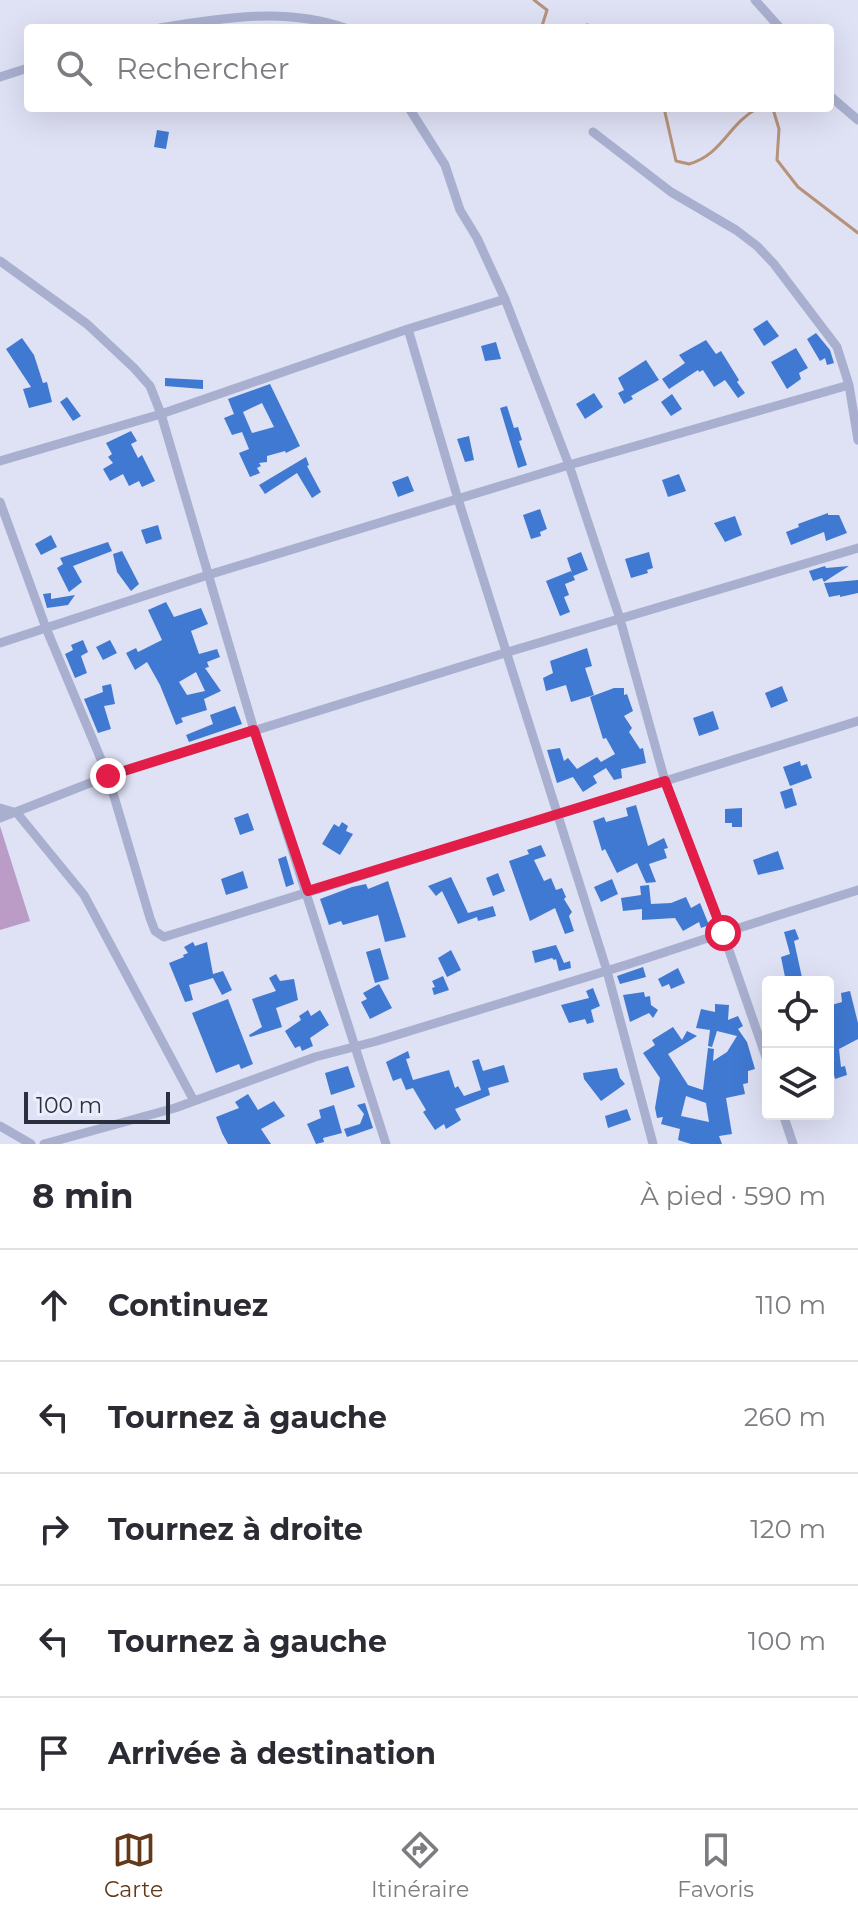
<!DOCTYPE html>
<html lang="fr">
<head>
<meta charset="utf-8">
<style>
  :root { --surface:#fff; --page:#f7f7f7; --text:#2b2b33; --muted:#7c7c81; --line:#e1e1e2; --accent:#62391a }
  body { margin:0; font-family:Montserrat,sans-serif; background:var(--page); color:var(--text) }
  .controls { position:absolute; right:24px; bottom:24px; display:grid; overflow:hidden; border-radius:8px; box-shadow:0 8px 32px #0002 }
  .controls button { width:72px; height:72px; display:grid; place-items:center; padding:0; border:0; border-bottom:2px solid var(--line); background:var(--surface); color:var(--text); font:40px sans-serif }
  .scale { position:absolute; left:24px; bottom:20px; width:146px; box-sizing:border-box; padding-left:8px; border:4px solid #292f3c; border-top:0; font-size:22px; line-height:28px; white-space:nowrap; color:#292f3c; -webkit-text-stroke:6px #eceefc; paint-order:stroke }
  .stop { position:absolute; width:24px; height:24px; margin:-18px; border:6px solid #e11d48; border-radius:50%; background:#fff }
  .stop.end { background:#e11d48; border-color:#fff; box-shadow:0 2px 8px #0008 }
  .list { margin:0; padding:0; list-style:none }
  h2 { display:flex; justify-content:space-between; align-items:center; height:104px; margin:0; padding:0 32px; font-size:34px }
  h2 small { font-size:26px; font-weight:400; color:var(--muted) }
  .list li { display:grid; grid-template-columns:52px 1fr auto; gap:24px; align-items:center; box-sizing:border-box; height:112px; padding:0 32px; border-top:2px solid var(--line) }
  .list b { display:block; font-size:30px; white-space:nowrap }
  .list em { font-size:26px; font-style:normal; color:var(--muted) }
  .icon { flex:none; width:44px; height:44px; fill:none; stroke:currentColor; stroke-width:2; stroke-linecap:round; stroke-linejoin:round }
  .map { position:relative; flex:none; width:858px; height:1144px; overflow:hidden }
  .search { position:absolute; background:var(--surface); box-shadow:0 8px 32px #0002; left:24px; right:24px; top:24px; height:88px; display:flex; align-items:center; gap:20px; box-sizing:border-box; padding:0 28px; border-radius:8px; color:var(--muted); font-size:30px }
  .sheet { height:664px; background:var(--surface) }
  nav { display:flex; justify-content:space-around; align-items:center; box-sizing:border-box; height:112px; border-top:2px solid var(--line); background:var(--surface); font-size:22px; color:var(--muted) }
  nav a { display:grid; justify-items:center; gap:4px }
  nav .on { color:var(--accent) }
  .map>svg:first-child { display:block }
  .green { fill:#ba9cc6 }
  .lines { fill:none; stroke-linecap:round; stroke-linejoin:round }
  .stream { stroke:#b6927a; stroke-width:3 }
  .building { fill:#4079d2; fill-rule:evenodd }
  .minor { stroke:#a9b0cf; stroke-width:9 }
  .route { stroke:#e11d48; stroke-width:10 }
</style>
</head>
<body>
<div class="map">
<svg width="858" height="1144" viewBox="0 0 858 1144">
  <rect width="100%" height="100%" fill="#dfe1f5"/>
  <path class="green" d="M0 826 30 921 0 930Z"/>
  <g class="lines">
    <path class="stream" d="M534 0 547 10 542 26 544 28
      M567 28 588 25 591 28
      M664 108 676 161 689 164C723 154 728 124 758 108
      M770 108 773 109 779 129 777 160 798 187 858 233"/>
  </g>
  <path class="building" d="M157 130 169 132 166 149 154 147Z
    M767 320 779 336 764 346 753 329Z
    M816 333 830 350 834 363 827 365 825 358 820 361 807 339Z
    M22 338 34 355 43 383 47 382 52 402 29 408 23 389 31 387 6 349Z
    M706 340 716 354 721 351 739 380 737 382 745 393 738 398 725 380 714 387 703 370 699 372 698 370 669 389 662 379 685 363 679 355Z
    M496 342 501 359 485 361 481 346Z
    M796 348 808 368 799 373 801 379 787 389 771 362Z
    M646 360 659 380 631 396 633 399 624 404 618 393 624 390 618 378Z
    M165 378 203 380V389L165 386Z
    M270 384 300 446 286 453 285 451 267 456V462L259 463 261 466 257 468 260 473 250 477 239 453 249 449 242 432 232 435 224 418 234 414 228 399ZM262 403 274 427 252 433 243 412Z
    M594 393 603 407 585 419 576 404Z
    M672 394 682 409 671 416 661 402Z
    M67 397 81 416 73 421 60 402Z
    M507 406 514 428 518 427 522 440 519 441 527 465 518 468 500 408Z
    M131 431 137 441 131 444 138 458 142 455 155 481 142 487 139 481 129 486 123 474 110 481 103 469 113 463 108 457 112 454 106 443Z
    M469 436 474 460 465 462 457 439Z
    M306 457 309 465 307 466 321 492 312 498 297 473 265 494 259 485Z
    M679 474 686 491 668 497 662 480Z
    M408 476 414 491 398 497 392 482Z
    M540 509 547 529 540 532 541 536 531 539 523 515Z
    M828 513V515H839L847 533 826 541 824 532 791 545 786 532 799 527 798 524Z
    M735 516 742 535 725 542 714 523Z
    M158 525 162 539 146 544 141 530Z
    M51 535 57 547 41 555 35 544Z
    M108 542 112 551 73 566 82 582 69 592 57 568 63 564 60 558Z
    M122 551 139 584 131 591 117 572 113 554Z
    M581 552 588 570 573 576 567 558Z
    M649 552 653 568 647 570 648 573 631 578 625 559Z
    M825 566 826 568 849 566 824 582 822 578 813 581 809 571Z
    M571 571 575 580 565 584 569 595 564 597 570 612 560 616 546 581Z
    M858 580V593L840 597V595L829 597 824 583Z
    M51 593V599L75 595 68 605 47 608 43 594Z
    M166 602 174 617 201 608 208 624 191 631 199 654 217 649 220 657 207 662 209 667 205 668 221 691 204 699 207 710 181 718 183 722 176 725 160 685 147 662 135 670 126 653 136 648 138 652 162 640 148 610ZM196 672 205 691 187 695 179 682Z
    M83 640 88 652 81 656 87 673 75 678 65 654 73 650 71 645Z
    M110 640 117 653 103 660 96 647Z
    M587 648 592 666 585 668 594 695 571 702 566 685 546 691 543 678 553 673 550 661Z
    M111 684 115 704 104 706 111 729 98 733 84 699 103 692 102 686Z
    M782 686 788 701 771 708 765 693Z
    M614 688H624V695L627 694 633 711 624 716 632 728 629 732 640 749 643 748 646 763 621 769 622 778 614 780 606 768 593 776 597 783 583 792 573 777 557 783 547 750 560 748 564 761 568 758 577 769 597 757 601 762 615 754 606 738 603 739 590 697Z
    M235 706 242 724 189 742 186 735 213 724 210 715Z
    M713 711 719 729 699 736 693 718Z
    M800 761 801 766 807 764 812 778 790 786 783 767Z
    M792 788 797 805 785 809 780 792Z
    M636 805 648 846 664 838 668 848 664 849 667 858 649 864 656 882 646 883 637 863 617 873 605 849 602 851 593 821 604 817 606 822 628 816 626 808Z
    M742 808V827H732V823H725V809Z
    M248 813 254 830 240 835 234 818Z
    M342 822 348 826 346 831 353 834 340 855 322 844 334 824 339 827Z
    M541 845 546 856 534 860 544 881 551 878 556 890 562 888 566 897 564 899 572 912 569 916 574 931 565 934 555 908 530 921 509 861 529 854 527 850Z
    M778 851 784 869 758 875 753 860Z
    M286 856 294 884 286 887 278 859Z
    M243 871 248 888 226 895 221 879Z
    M498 873 505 891 493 896 486 878Z
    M451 877 468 913 493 906 496 916 478 921 477 917 458 924 442 891 436 896 428 886Z
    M612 879 618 894 601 902 594 887Z
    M388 881 406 937 385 942 378 915 343 925 341 921 329 925 320 899 352 887 366 884 368 889Z
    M649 885 651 904 671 903 686 897 691 908 700 903 709 925 701 928 699 922 683 931 675 918 642 920V909L623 911 621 898 641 895 640 886Z
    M795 929 799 939 794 941 803 982H786L781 957 790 954 784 932Z
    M193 942 195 946 207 942 213 974 223 971 232 990 222 995 213 978 189 985 193 1000 185 1002 169 963 184 957 183 955 188 953 184 947Z
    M556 945 564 963 570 961 571 968 559 971 556 959 554 960 552 958 535 963 532 951Z
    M380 948 389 979 375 983 366 952Z
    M451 950 461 970 447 977 438 958Z
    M643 967 646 977 620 984 617 976Z
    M678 968 685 983 671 989 669 984 662 987 658 979Z
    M276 974 280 981 294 979 298 1000 276 1008 282 1027 250 1037 249 1035 262 1027 252 999 276 991 269 978Z
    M443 976 449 990 434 995 432 988 435 987 432 981Z
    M379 984 392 1008 370 1019 361 1002 367 999 363 993Z
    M593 988 600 1006 591 1010 594 1022 587 1024 585 1019 569 1023 561 1005 589 998 586 991Z
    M850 991 858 1023V1039L839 1049 841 1067 845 1066 847 1075 835 1079 833 1071H828V1006L842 1002 841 993Z
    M644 992 645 997 650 996 651 1005 658 1010 653 1018 649 1013 630 1022 623 995Z
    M228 999 253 1064 241 1069 239 1064 216 1073 192 1013Z
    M715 1004 729 1005 728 1020 738 1016 743 1026 738 1029 747 1042 755 1069 748 1071V1083L743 1084 745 1094 726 1098 732 1134 719 1136 722 1144H691L678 1140 680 1129 661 1124 663 1117 657 1118 655 1108 660 1078 643 1053 655 1045 652 1040 673 1027 682 1040 687 1031 697 1036 668 1054 688 1085 703 1090 708 1048 714 1049 713 1061 727 1052 737 1036 717 1031 712 1047 708 1046 710 1030 696 1028 701 1009 715 1012ZM686 1096 706 1103 709 1122 681 1116Z
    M308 1010 311 1016 320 1010 329 1025 310 1038 313 1046 302 1051 300 1046 295 1048 285 1031 301 1020 299 1016Z
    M408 1051 410 1058 406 1059 413 1080 449 1070 455 1088 458 1086 464 1096 481 1090 472 1061 479 1059 483 1071 504 1065 509 1082 488 1088 490 1095 455 1109 461 1120 446 1129 444 1124 435 1130 423 1112 426 1110 413 1088 406 1090 401 1078 393 1081 386 1062Z
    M348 1066 355 1087 331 1095 325 1073Z
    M617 1068 620 1078 625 1084 601 1101 584 1079 583 1073Z
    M248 1094 258 1110 274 1101 285 1116 261 1129 271 1144H228L222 1133 216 1117 239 1108 235 1102Z
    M365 1103 373 1128 347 1137 344 1129 360 1124 364 1114 357 1105Z
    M334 1105 342 1133 323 1138 324 1142 316 1144 307 1124 321 1118 319 1110Z
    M627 1109 631 1120 608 1128 605 1116Z"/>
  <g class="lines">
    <path class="minor" d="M755 0 780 28
      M160 28C221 18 285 7 345 28
      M0 77 28 68
      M830 96 858 120
      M409 108 445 165 460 210 477 238 505 299
      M593 132 671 192 736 230 757 246 774 264 837 347 849 385
      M0 261 87 324 134 368 150 386 161 414 254 730 386 1144
      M408 329 458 499 607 971 653 1144
      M0 461 161 414 408 329 505 299 569 465 620 619 665 781 723 933 629 964 377 1041 315 1057 175 1108 44 1144
      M0 502 46 628 108 776 150 918 155 931 164 937 858 721
      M0 643 208 575 569 465 849 385 858 440
      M0 808 17 813 84 895 194 1101
      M0 818 108 776 508 652 858 548
      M768 1063 723 933 858 890
      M783 1114 793 1144
      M0 1126 31 1144"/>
  </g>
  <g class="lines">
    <path class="route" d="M108 776 254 730 308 891 665 781 723 933"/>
  </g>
</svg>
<div class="controls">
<button><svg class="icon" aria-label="locate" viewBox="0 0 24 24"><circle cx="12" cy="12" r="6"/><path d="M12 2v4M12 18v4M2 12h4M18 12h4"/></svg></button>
<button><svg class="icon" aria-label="layers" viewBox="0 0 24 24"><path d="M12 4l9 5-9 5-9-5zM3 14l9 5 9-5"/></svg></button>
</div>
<div class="scale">100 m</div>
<div class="stop" style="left:723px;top:933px"></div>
<div class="stop end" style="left:108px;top:776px"></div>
<div class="search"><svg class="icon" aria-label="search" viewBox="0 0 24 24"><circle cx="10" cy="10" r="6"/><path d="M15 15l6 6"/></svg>Rechercher</div>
</div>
<section class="sheet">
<h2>8 min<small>À pied · 590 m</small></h2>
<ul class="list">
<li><svg class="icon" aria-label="ahead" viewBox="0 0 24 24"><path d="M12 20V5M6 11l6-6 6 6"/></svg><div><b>Continuez</b></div><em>110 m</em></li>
<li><svg class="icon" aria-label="left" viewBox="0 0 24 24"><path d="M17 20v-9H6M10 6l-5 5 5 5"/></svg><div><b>Tournez à gauche</b></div><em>260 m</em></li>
<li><svg class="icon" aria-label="right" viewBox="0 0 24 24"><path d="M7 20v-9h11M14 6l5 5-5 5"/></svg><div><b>Tournez à droite</b></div><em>120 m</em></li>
<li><svg class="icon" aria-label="left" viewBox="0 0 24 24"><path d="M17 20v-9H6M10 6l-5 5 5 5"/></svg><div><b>Tournez à gauche</b></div><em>100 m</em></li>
<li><svg class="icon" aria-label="arrive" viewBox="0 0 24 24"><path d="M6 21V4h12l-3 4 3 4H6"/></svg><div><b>Arrivée à destination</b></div></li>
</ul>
</section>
<nav>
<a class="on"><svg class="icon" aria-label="map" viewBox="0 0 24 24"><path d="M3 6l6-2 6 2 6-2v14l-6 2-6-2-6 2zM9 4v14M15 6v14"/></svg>Carte</a>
<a><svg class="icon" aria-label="directions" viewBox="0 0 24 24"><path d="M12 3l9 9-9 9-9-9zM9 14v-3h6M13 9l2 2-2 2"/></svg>Itinéraire</a>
<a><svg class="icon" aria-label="saved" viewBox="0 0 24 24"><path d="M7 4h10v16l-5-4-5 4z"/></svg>Favoris</a>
</nav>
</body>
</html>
